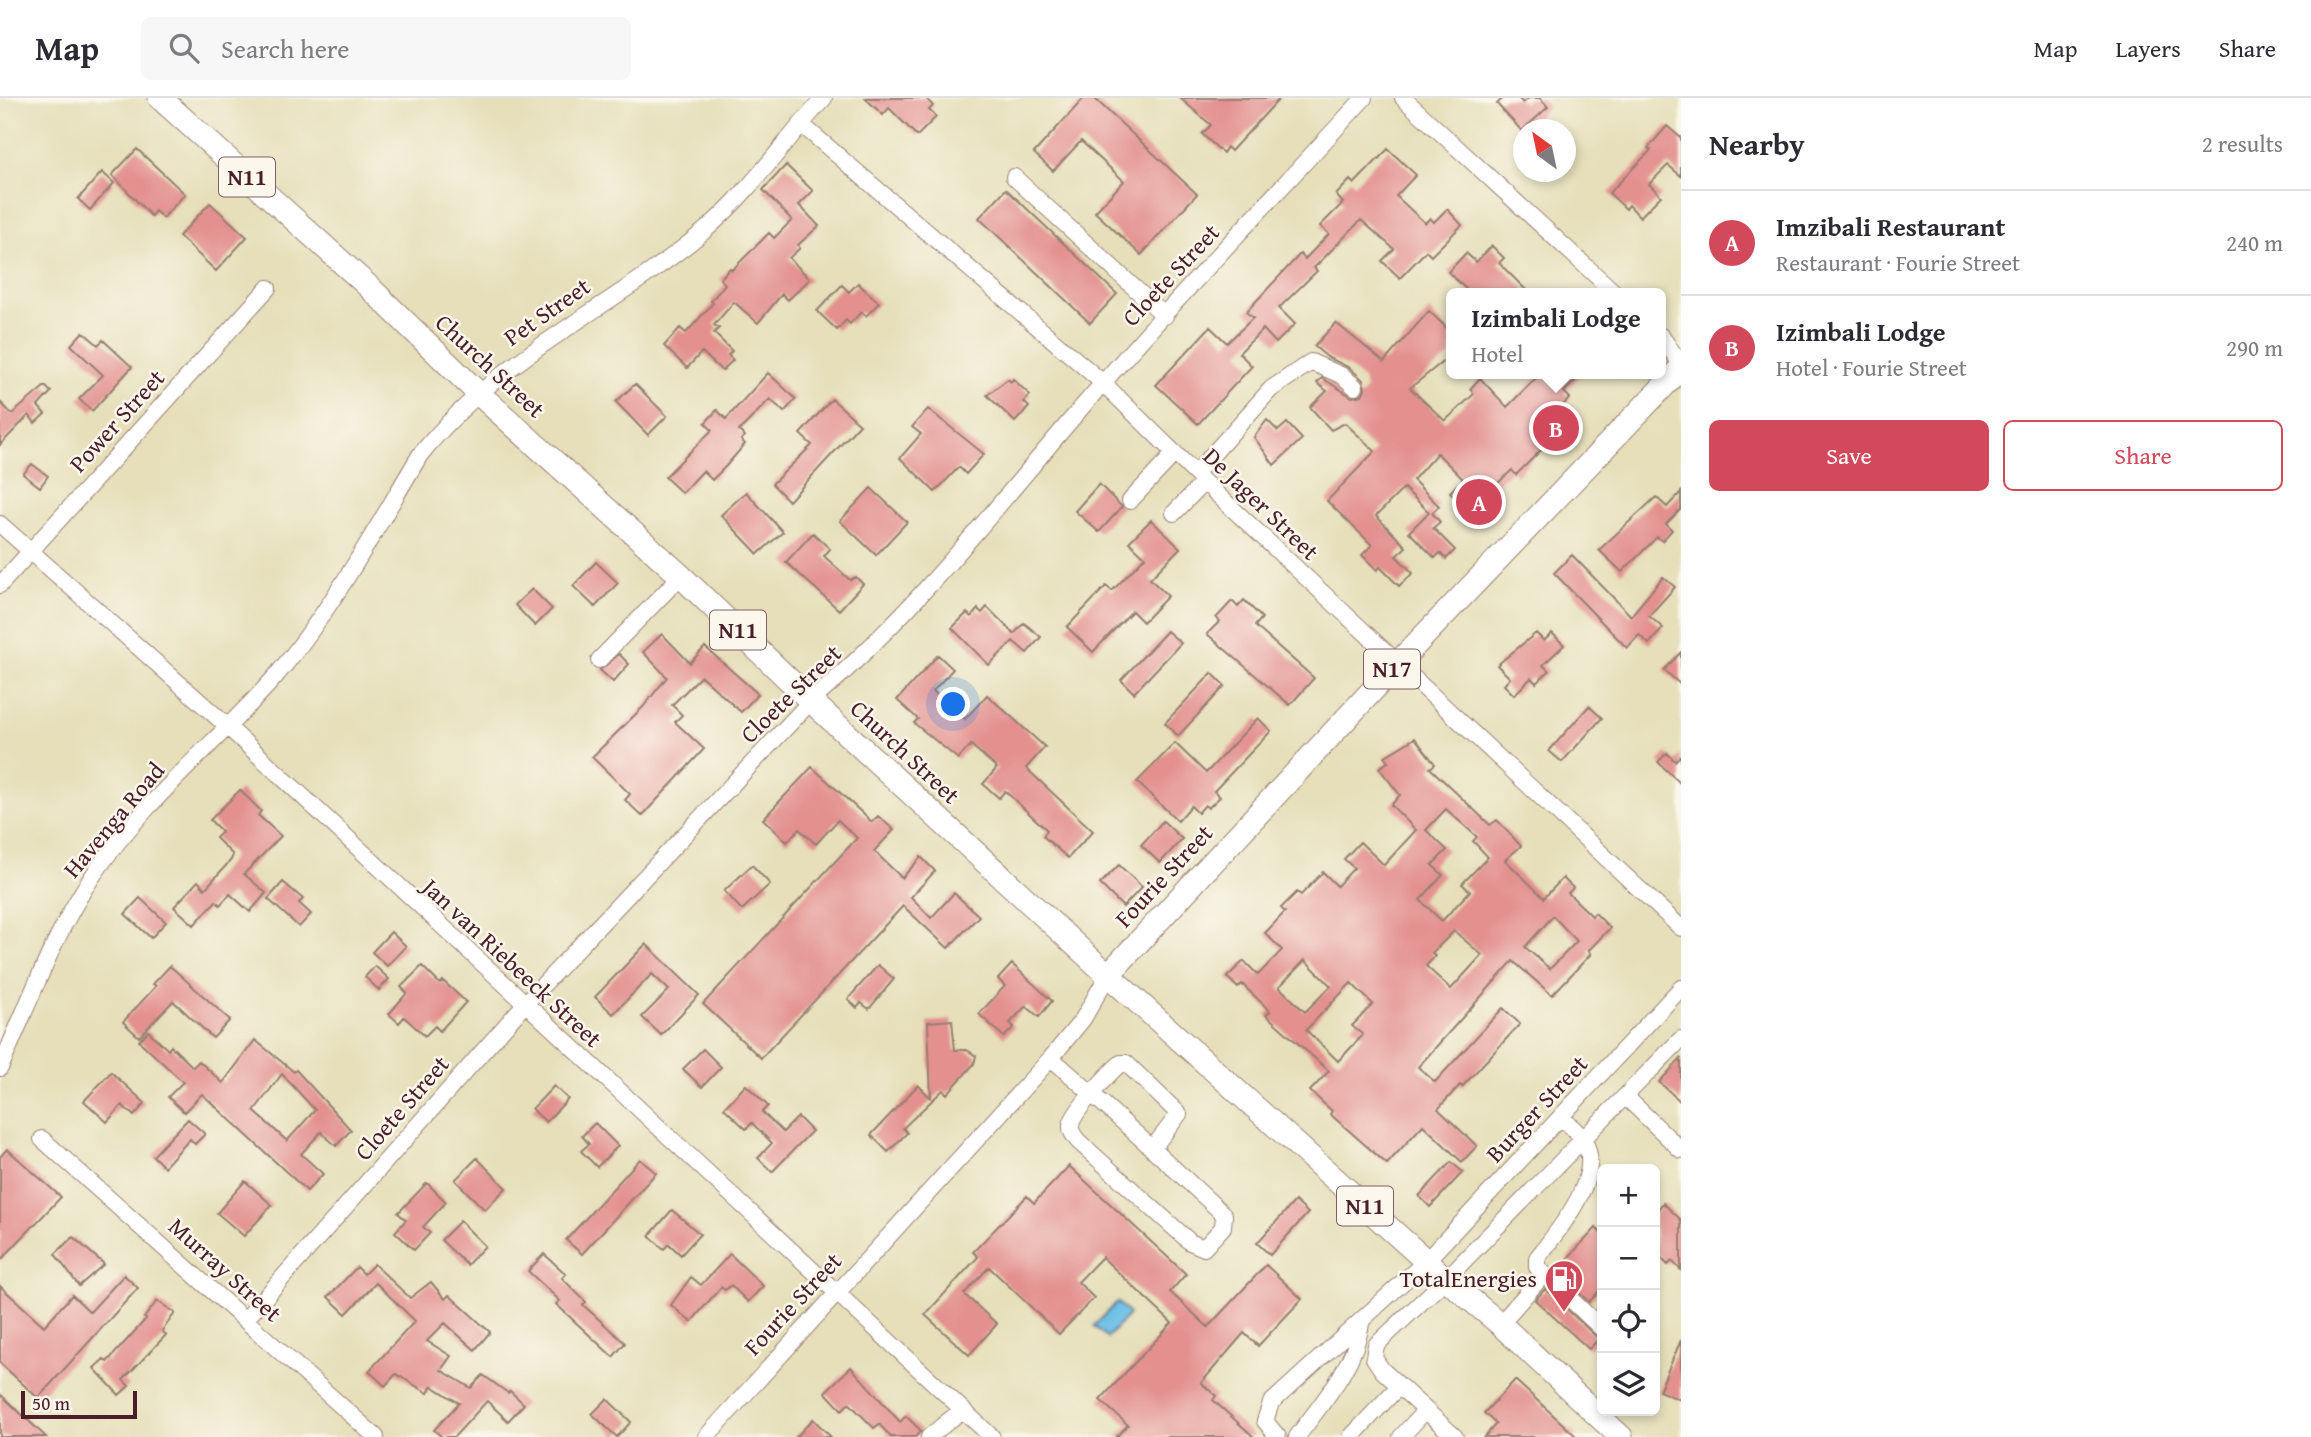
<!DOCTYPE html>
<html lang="en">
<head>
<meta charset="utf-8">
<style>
  :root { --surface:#fff; --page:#f7f7f7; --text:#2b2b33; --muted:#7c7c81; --line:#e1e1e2; --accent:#d1495b }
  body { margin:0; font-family:"Gentium Book Plus",serif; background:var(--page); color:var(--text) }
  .controls { position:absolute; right:21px; bottom:21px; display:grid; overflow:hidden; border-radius:10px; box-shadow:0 4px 10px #0003 }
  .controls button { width:63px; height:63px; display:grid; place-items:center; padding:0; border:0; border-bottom:2px solid var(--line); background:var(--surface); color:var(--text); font:35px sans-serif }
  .compass { position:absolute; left:1513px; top:21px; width:63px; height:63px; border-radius:50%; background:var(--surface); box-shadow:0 4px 10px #0003; rotate:327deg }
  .scale { position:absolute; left:21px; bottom:18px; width:116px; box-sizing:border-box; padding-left:7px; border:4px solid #4a1f2b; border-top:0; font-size:19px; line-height:24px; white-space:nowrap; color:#4a1f2b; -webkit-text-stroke:5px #fbf7ec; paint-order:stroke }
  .you { position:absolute; left:954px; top:607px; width:24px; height:24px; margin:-18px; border:5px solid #fff; border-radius:50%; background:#1a73e8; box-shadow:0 0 0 10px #1a73e833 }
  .badge { display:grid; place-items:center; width:46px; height:46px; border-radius:50%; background:var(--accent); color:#fff; font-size:23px; font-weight:700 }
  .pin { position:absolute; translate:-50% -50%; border:4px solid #fff; box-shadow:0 2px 7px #0006 }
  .popup { position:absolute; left:1446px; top:190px; width:220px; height:91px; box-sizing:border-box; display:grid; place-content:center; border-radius:10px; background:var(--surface); filter:drop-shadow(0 2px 5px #0005); font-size:23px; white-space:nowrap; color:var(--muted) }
  .popup b { font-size:26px; color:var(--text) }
  .popup::after { content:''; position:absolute; left:50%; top:100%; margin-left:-14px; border:14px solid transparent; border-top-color:var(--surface) }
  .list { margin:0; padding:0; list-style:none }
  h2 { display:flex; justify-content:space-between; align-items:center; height:91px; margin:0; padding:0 28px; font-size:30px }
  h2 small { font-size:23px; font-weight:400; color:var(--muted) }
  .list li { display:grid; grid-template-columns:46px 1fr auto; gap:21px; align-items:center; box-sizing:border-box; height:105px; padding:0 28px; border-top:2px solid var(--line) }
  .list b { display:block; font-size:26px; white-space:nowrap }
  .list p { margin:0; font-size:23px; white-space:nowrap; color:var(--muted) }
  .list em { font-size:23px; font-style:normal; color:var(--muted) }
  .actions { display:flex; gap:14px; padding:21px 28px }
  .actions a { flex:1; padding:16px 0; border:2px solid var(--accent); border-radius:10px; text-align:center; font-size:24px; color:var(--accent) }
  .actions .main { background:var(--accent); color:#fff }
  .icon { flex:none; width:38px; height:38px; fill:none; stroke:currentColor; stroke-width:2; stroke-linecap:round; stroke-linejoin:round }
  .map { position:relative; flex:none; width:1681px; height:1339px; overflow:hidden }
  header { display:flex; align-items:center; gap:42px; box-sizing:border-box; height:98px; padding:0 35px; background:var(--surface); border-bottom:2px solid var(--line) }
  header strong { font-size:33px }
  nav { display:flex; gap:38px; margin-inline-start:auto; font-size:24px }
  .search { width:490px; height:63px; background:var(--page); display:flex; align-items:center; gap:18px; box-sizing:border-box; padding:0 24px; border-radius:10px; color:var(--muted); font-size:26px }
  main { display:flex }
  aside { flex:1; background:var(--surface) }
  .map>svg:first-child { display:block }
  .water { fill:#68bee5; stroke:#596e88; stroke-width:2 }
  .building { fill:#e3908e; fill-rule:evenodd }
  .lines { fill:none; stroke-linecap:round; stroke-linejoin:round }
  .minor-casing { stroke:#987f72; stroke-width:18 }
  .highway-casing { stroke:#987f72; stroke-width:25 }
  .minor { stroke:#fff; stroke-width:16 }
  .highway { stroke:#fff; stroke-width:23 }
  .labels { text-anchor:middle; stroke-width:5; stroke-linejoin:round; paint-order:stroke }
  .shield { fill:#fbf7ec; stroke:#7f6065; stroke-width:2 }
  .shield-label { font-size:23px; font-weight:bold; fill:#4a1f2b }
  .street-label { font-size:24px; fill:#4a1f2b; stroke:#fbf7ec }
  .poi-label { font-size:24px; fill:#4a1f2b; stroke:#fbf7ec; text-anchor:end }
</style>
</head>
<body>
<header>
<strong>Map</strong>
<div class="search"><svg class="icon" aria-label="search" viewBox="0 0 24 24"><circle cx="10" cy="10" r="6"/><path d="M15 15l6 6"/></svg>Search here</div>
<nav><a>Map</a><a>Layers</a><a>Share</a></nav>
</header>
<main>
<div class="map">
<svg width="1681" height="1339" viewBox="0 0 1681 1339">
  <rect width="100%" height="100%" fill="#fbf7ec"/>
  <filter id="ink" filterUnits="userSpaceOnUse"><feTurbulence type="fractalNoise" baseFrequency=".0143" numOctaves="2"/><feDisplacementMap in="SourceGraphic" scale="14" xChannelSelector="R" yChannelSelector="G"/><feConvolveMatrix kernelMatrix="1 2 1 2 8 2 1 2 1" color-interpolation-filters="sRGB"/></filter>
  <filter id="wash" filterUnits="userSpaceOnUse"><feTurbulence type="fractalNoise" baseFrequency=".00686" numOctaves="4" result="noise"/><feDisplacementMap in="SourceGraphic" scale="28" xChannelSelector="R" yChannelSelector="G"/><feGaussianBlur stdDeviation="1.57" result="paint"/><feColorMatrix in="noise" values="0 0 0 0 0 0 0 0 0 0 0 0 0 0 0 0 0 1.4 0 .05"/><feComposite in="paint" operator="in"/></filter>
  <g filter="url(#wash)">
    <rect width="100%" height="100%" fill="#e6dfba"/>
    <path class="water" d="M1117 1204 1129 1216 1107 1240 1094 1228Z"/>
    <g id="blocks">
      <path class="building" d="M865 0H926L933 8 929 12 936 19 917 38 889 10 883 17Z
        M1084 0H1094L1197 96 1141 157 1095 114 1124 83 1081 43 1053 73 1034 55Z
        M1180 0H1280L1231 53 1227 49 1223 55 1202 36 1211 27Z
        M1503 0H1518L1523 5 1529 0H1540L1548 9 1522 33 1497 6Z
        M1667 28 1681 40V78L1668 67 1649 86 1661 98 1640 119 1629 107 1626 111 1609 95 1651 52 1648 50Z
        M137 51 185 96 163 120 155 113 151 118 112 77Z
        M1388 51 1416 77 1396 98 1425 125 1430 120 1434 124 1447 111 1462 127 1431 158 1426 153 1400 180 1382 163 1394 151 1361 122 1314 170 1317 173 1279 210 1295 226 1276 245 1263 231 1239 255 1252 268 1198 326 1156 287 1210 229 1227 245 1253 220 1246 214 1288 169 1300 156 1305 161 1329 136 1320 128 1343 105 1336 97 1350 82 1354 86Z
        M786 67 813 93 799 107 819 128 798 147 800 150 789 160 810 181 788 202 782 196 758 225 734 204 714 227 719 230 714 235 732 253 728 257 733 262 722 273 702 254 687 270 664 248 680 230 686 235 713 205 711 203 725 186 720 181 730 170 732 172 769 135 774 140 792 122 763 92Z
        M102 74 114 85 90 112 78 101Z
        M1006 91 1117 196 1090 225 979 120Z
        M210 105 247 139 216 173 179 138Z
        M1492 148 1504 160 1499 165 1529 195H1470L1448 174 1466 155 1476 164Z
        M858 185 879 205 866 218 861 214 850 226 846 222 837 232 817 213 842 187 849 194Z
        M1429 213 1451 234V257L1410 290 1445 323 1474 296 1470 291 1480 280 1507 309 1540 276H1582L1564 294 1570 300 1535 336 1546 347 1516 377 1512 372 1468 413 1450 394 1463 381 1437 355 1413 382 1439 408 1432 415 1440 424 1433 430 1455 452 1446 461 1440 455 1435 460 1409 434 1429 414 1404 390 1376 418 1406 449 1396 458 1413 475 1399 488 1380 469 1377 472 1362 457 1372 447 1327 403 1375 353 1345 325 1331 332 1310 309 1327 293 1317 285 1322 280 1352 299 1362 297 1365 291 1363 282 1350 270 1327 259 1314 248 1336 225 1384 264Z
        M83 234 98 247 103 242 132 269 92 313 79 301 103 277 71 247Z
        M768 275 796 301 784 314 770 301 739 333 745 338 741 342 745 346 726 368 712 382 703 373 682 395 665 379 712 332 705 325 717 312 726 321Z
        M1008 281 1011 284 1013 281 1030 297 1024 304 1029 309 1015 324 987 297Z
        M635 286 667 318 648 337 616 304Z
        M45 288 51 294 38 308 45 316 35 325 29 317 0 347V304L12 316Z
        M832 301 860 326 789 403 772 386 812 347 800 336Z
        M928 311 984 356 966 376 959 369 935 394 900 360 921 336 912 329Z
        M1267 322 1278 333 1287 325 1302 341 1274 367 1254 339Z
        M32 366 48 378 40 389 23 376Z
        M1099 386 1122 409 1099 434 1075 413Z
        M871 390 907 424 876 457 840 423Z
        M746 394 783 434 758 456 721 417Z
        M1681 394V411L1666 426 1672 432 1662 443 1657 439 1622 474 1599 452 1656 399 1667 409Z
        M1151 422 1180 450 1150 481 1168 498 1143 524 1132 513 1093 554 1067 529 1106 488 1112 493 1145 459 1129 444Z
        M813 435 830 451 824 458 850 482 856 479 863 486 839 512 786 464Z
        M1572 457 1631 518 1663 479 1675 489 1649 518 1663 530 1649 546 1639 537 1627 550 1554 475Z
        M596 464 618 485 595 509 573 488Z
        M532 491 552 511 535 528 515 507Z
        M1244 502 1262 520 1255 528 1314 580 1290 607 1207 536 1220 523 1216 520 1232 503 1238 509Z
        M987 509 1014 536 1024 525 1041 539 1027 555 1013 543 989 567 952 530 967 515 971 519 978 511 982 515Z
        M1167 533 1181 545 1134 595 1121 582Z
        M1536 535 1544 543 1552 535 1564 547 1543 567 1549 573 1536 585 1531 580 1514 597 1504 587 1510 580 1497 567Z
        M662 536 690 565 705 549 758 596 741 614 701 578 672 607 682 617 675 624 704 651 642 718 625 702 630 696 592 659 643 609 667 579 643 554Z
        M1681 554V587L1664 572Z
        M619 556 629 566 613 584 600 572Z
        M938 557 953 571 933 593 965 621 987 597 1045 649 1026 670 1093 733 1068 760 1043 738 1047 732 1005 693 999 700 983 686 997 670 971 647 958 661 914 625 918 621 897 602Z
        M1212 575 1225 588 1178 638 1165 625Z
        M1589 608 1602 620 1562 664 1549 653Z
        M1258 620 1271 633 1214 693 1220 699 1208 710 1205 707 1198 715 1191 708 1178 723 1137 684 1175 645 1206 675Z
        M1415 640 1435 666 1430 670 1490 727 1497 722 1521 748 1505 762 1544 800 1563 780 1573 790 1568 795 1592 818 1595 815 1610 830 1588 853 1591 856 1552 897 1513 863 1418 969 1435 984 1503 910 1520 926 1462 989 1460 987 1438 1011 1477 1048 1462 1064 1423 1027 1387 1066 1330 1016 1332 1013 1310 993 1329 973 1266 917 1270 913 1242 886 1238 890 1227 879 1244 863 1258 877 1282 852 1265 835 1285 814 1281 810 1297 794 1301 797 1323 774 1337 788 1354 770 1344 761 1360 744 1384 767 1416 732 1391 707 1400 697 1379 670 1388 664 1384 659ZM1446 711 1477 739 1473 743 1488 759 1462 786 1470 793 1442 823 1420 802 1443 777 1432 767 1447 752 1426 732ZM1553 818 1577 843 1550 871 1525 849ZM1454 833 1482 857 1451 891 1426 868 1435 858 1432 855ZM1305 862 1331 888 1305 914 1279 889ZM1351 885 1373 906 1352 928 1363 937 1338 963 1306 932Z
        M1667 655 1675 663 1681 657V686L1658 664Z
        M812 669 872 724 878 718 894 732 874 753 902 780 921 759 935 773 911 799 931 820 954 795 979 818 948 850 903 808 761 960 703 906 857 740 838 722 816 746 799 731 787 744 763 721Z
        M240 692 261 713 258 717 281 738 244 776 266 795 250 814 230 796 220 807 216 803 194 827 174 809 198 783 205 791 231 762 233 757 216 740 222 734 210 722Z
        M1163 723 1182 741 1160 765 1141 747Z
        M752 767 770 786 742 812 724 793Z
        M1119 767 1142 789 1123 809 1100 786Z
        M283 784 303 801 299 805 311 816 299 829 268 801Z
        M140 800 166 824 151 840 125 816Z
        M391 834 406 848 387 868 372 854Z
        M646 846 699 897 661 937 642 919 669 892 652 876 613 916 595 899Z
        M1012 866 1052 903 1039 919 1026 908 1010 925 1014 929 1004 939 979 916 1005 888 998 881Z
        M878 867 894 881 869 911 861 905 857 910 848 901Z
        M170 868 230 922 213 940 173 903 139 939 123 924 156 888 153 886Z
        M375 868 389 881 379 892 365 879Z
        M422 868 440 886 443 883 466 904 440 933 435 928 425 938 404 919 399 925 389 916 407 895 401 889Z
        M952 922 955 952H967L976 958 974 966 947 996 943 992 903 1030 907 1035 888 1054 871 1037 918 987 931 1000 928 924Z
        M148 933 168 952 171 948 193 969 199 963 223 985 255 942 294 974 296 972 351 1032 336 1048 321 1034 301 1056 323 1076 307 1093 202 996 184 1014 168 999 183 984 139 943ZM282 976 315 1012 287 1043 254 1013Z
        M703 951 721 969 702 989 683 971Z
        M1681 961V1004L1659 984Z
        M111 974 145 1005 134 1018 122 1007 107 1024 84 1003Z
        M746 987 768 1008 762 1014 783 1034 798 1019 812 1033 772 1074 758 1060 772 1045 752 1025 746 1031 724 1010Z
        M554 988 568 1001 546 1024 532 1011Z
        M188 1021 205 1036 195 1046 190 1041 164 1069 153 1058Z
        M595 1025 618 1048 597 1069 581 1053 589 1046 582 1038Z
        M7 1051 61 1099 0 1163V1059Z
        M477 1060 506 1090 485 1112 455 1082Z
        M640 1061 656 1075 582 1156 566 1142Z
        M1451 1064 1463 1074 1430 1109 1419 1098Z
        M1069 1068 1186 1176 1170 1194 1208 1229 1266 1167 1302 1201 1258 1248 1244 1235 1201 1285 1216 1298 1213 1302 1254 1339H1116L1128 1327 1100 1302 1172 1225 1102 1159 1078 1184 1094 1200 1059 1236 989 1169 964 1196 997 1226 969 1257 925 1217 978 1159 973 1154 1027 1098 1034 1105Z
        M245 1083 272 1107 244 1138 217 1115Z
        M427 1085 446 1104 423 1129 430 1135 414 1152 395 1134 406 1122 398 1115Z
        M1295 1103 1308 1115 1270 1157 1257 1145Z
        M1663 1105 1681 1122V1172L1672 1163 1668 1167 1655 1154V1115Z
        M672 1112 700 1136 681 1157 669 1146 664 1151 649 1138Z
        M460 1123 485 1148 467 1167 441 1142Z
        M1596 1130 1602 1136V1190L1589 1204 1571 1187 1582 1175 1567 1161Z
        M73 1139 104 1166 79 1188 55 1156Z
        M544 1156 566 1176 562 1180 586 1204 583 1207 625 1245 613 1259 556 1206 560 1203 528 1173Z
        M730 1156 763 1188 748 1204 731 1187 725 1192 721 1189 691 1224 671 1207 691 1179 701 1187Z
        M374 1166 410 1200 431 1184 445 1201 449 1197 490 1234 475 1252 445 1225 427 1243 451 1258 441 1272 471 1290 483 1277 508 1295 510 1293 524 1306 508 1323 487 1303 454 1339H442L434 1332 459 1305 432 1288 428 1295 396 1276 385 1288 369 1273 415 1223 376 1185 346 1216 328 1199 357 1169 364 1176Z
        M124 1177 138 1190 38 1300 0 1265V1188L44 1228 72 1197 90 1214Z
        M1545 1191 1599 1241 1589 1251 1535 1202Z
        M157 1203 175 1215 162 1233 166 1237 123 1282 129 1288 119 1297 94 1270 104 1261 107 1264 146 1221 144 1220Z
        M1681 1242V1302L1659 1293Z
        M851 1269 900 1324 906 1318 921 1333 915 1339H891L879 1326 874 1330 849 1305 842 1312 825 1294Z
        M1515 1282 1577 1339H1484L1496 1326 1484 1315Z
        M0 1296 46 1339H0Z
        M607 1301 631 1324 617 1339 592 1316Z
        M813 1321 831 1339H796Z"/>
    </g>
  </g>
  <g filter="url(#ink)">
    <use href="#blocks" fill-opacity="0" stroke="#987f72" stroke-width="2"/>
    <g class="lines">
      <g class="minor-casing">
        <path id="minor" d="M1403 0 1615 195
          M801 26 1103 285 1204 384 1681 830
          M1014 79 1165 218
          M1661 238 1681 266
          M1196 375 1271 291 1311 264 1343 278 1355 289
          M1130 403 1175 355
          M1174 415 1204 384
          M0 426 227 628 992 1339
          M0 487 268 190
          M599 562 681 478
          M1051 960C1109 1010 1165 1062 1221 1114L1224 1117 1223 1129 1204 1150 1190 1144 1078 1043C1074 1038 1070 1033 1071 1027 1073 1014 1110 974 1121 965H1126L1179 1016 1152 1051
          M0 970C28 908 54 835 92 779 142 704 216 646 275 579 332 512 375 432 420 357 502 255 607 214 703 134 748 96 784 44 824 0
          M1626 999 1681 1052
          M1561 1019C1568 1026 1579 1034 1584 1043 1605 1078 1558 1133 1537 1160V1169L1602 1231
          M42 1041 376 1339
          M246 1221 524 907 811 603C921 510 1007 394 1102 286 1187 189 1277 95 1364 0
          M1500 1226 1543 1177
          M706 1339 1051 960 1083 921 1108 877
          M929 1339 962 1312
          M1278 1339 1265 1323 1271 1305 1426 1163 1681 890
          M1297 1339C1323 1303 1354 1270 1361 1226
          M1351 1339 1399 1288
          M1401 1339 1426 1312
          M1455 1339 1382 1272 1374 1260 1376 1247 1446 1181 1681 941"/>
      </g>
      <g class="highway-casing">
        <path id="highway" d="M160 0 368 188 478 295 681 478 811 603 1108 877 1446 1181 1500 1226 1621 1339
          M1108 877 1397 566 1681 270"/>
      </g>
      <use href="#minor" class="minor"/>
      <use href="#highway" class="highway"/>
    </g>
  </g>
  <defs>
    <g id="fuel-pin" transform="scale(2.0125)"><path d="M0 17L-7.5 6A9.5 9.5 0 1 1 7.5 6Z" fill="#d1495b" stroke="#fbf7ec"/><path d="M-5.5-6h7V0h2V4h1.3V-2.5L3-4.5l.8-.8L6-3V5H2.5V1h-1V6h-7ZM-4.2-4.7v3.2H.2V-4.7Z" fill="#fff"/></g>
  </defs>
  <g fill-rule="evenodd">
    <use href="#fuel-pin" x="1564" y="1181"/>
  </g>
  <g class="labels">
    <g class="shield">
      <rect x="219" y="59.5" width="56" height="39" rx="5"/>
      <rect x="710" y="512.5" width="56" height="39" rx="5"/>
      <rect x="1364" y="551.5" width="56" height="39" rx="5"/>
      <rect x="1337" y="1088.5" width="56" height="39" rx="5"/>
    </g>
    <g class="shield-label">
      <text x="247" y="87">N11</text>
      <text x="738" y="540">N11</text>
      <text x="1392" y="579">N17</text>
      <text x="1365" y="1116">N11</text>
    </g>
    <g class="street-label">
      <text transform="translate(1171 177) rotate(-47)" y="8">Cloete Street</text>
      <text transform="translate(547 214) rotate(-35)" y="8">Pet Street</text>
      <text transform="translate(490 268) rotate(43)" y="8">Church Street</text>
      <text transform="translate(117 323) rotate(-48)" y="8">Power Street</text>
      <text transform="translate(1261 406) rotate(44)" y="8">De Jager Street</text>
      <text transform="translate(791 596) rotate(-44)" y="8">Cloete Street</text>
      <text transform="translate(905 654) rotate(43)" y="8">Church Street</text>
      <text transform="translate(114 722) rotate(-50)" y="8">Havenga Road</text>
      <text transform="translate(1164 778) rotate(-47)" y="8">Fourie Street</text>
      <text transform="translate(512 865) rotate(43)" y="8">Jan van Riebeeck Street</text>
      <text transform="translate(402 1010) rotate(-49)" y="8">Cloete Street</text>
      <text transform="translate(1537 1011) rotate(-47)" y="8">Burger Street</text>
      <text transform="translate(225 1172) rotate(42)" y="8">Murray Street</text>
      <text transform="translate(793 1206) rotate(-47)" y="8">Fourie Street</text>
    </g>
    <g class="poi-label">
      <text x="1537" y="1189">TotalEnergies</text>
    </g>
  </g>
</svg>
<div class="controls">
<button>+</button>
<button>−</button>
<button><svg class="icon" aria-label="locate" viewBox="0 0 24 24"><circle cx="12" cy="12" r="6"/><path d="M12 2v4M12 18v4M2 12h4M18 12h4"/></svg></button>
<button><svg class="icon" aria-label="layers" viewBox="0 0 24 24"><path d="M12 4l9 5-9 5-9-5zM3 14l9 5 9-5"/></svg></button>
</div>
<svg class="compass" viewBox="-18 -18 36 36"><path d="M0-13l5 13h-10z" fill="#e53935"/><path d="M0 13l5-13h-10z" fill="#7c7c81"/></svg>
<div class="scale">50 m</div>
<div class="you"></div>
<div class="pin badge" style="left:1479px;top:404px">A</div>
<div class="pin badge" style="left:1556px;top:330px">B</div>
<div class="popup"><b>Izimbali Lodge</b>Hotel</div>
</div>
<aside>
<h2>Nearby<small>2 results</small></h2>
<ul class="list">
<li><span class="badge">A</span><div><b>Imzibali Restaurant</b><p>Restaurant · Fourie Street</p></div><em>240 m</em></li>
<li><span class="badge">B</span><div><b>Izimbali Lodge</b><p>Hotel · Fourie Street</p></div><em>290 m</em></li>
</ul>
<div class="actions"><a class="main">Save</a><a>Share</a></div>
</aside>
</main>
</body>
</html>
